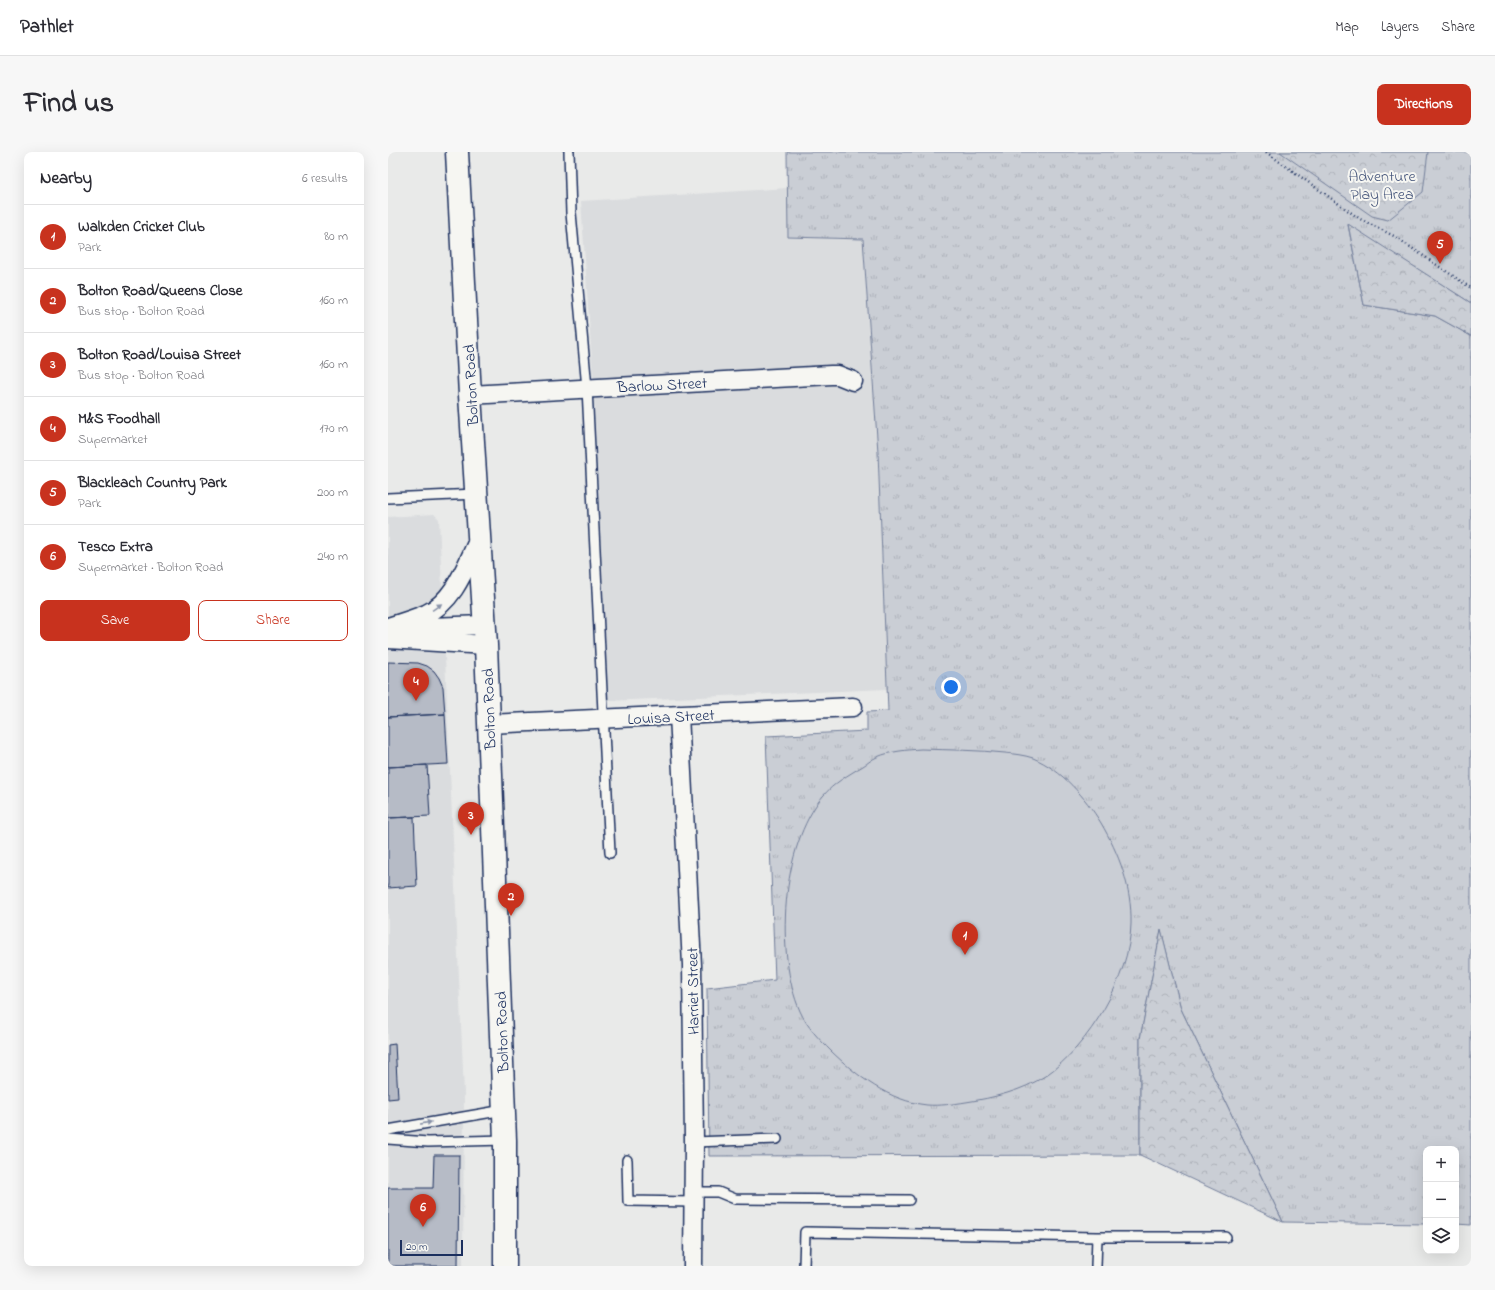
<!DOCTYPE html>
<html lang="en">
<head>
<meta charset="utf-8">
<style>
  :root { --surface:#fff; --page:#f7f7f7; --text:#2b2b33; --muted:#7c7c81; --line:#e1e1e2; --accent:#c8321e }
  body { margin:0; font-family:"Indie Flower",sans-serif; background:var(--page); color:var(--text) }
  .controls { position:absolute; right:12px; bottom:12px; display:grid; overflow:hidden; border-radius:8px; box-shadow:0 4px 16px #0002 }
  .controls button { width:36px; height:36px; display:grid; place-items:center; padding:0; border:0; border-bottom:1px solid var(--line); background:var(--surface); color:var(--text); font:20px sans-serif }
  .scale { position:absolute; left:12px; bottom:10px; width:63px; box-sizing:border-box; padding-left:4px; border:2px solid #1b2f5e; border-top:0; font-size:11px; line-height:14px; white-space:nowrap; color:#1b2f5e; -webkit-text-stroke:3px #f6f6f2; paint-order:stroke }
  .you { position:absolute; left:563px; top:535px; width:14px; height:14px; margin:-10px; border:3px solid #fff; border-radius:50%; background:#1a73e8; box-shadow:0 0 0 6px #1a73e833 }
  .badge { display:grid; place-items:center; width:26px; height:26px; border-radius:50%; background:var(--accent); color:#fff; font-size:13px; font-weight:700 }
  .pin { position:absolute; translate:-50% -33px; filter:drop-shadow(0 1px 2px #0008) }
  .pin::after { content:''; position:absolute; top:21px; width:14px; height:12px; background:inherit; clip-path:polygon(0 0,100% 0,50% 100%) }
  .list { margin:0; padding:0; list-style:none }
  h2 { display:flex; justify-content:space-between; align-items:center; height:52px; margin:0; padding:0 16px; font-size:17px }
  h2 small { font-size:13px; font-weight:400; color:var(--muted) }
  .list li { display:grid; grid-template-columns:26px 1fr auto; gap:12px; align-items:center; box-sizing:border-box; height:64px; padding:0 16px; border-top:1px solid var(--line) }
  .list b { display:block; font-size:15px; white-space:nowrap }
  .list p { margin:0; font-size:13px; white-space:nowrap; color:var(--muted) }
  .list em { font-size:13px; font-style:normal; color:var(--muted) }
  .actions { display:flex; gap:8px; padding:12px 16px }
  .actions a { flex:1; padding:9px 0; border:1px solid var(--accent); border-radius:8px; text-align:center; font-size:14px; color:var(--accent) }
  .actions .main { background:var(--accent); color:#fff }
  .icon { flex:none; width:22px; height:22px; fill:none; stroke:currentColor; stroke-width:2; stroke-linecap:round; stroke-linejoin:round }
  .map { position:relative; flex:none; width:1083px; height:1114px; overflow:hidden; border-radius:8px }
  header { display:flex; align-items:center; gap:24px; box-sizing:border-box; height:56px; padding:0 20px; background:var(--surface); border-bottom:1px solid var(--line) }
  header strong { font-size:19px }
  nav { display:flex; gap:22px; margin-inline-start:auto; font-size:14px }
  .intro { display:flex; align-items:center; justify-content:space-between; box-sizing:border-box; height:96px; padding:0 24px }
  h1 { margin:0; font-size:28px }
  .button { padding:10px 18px; border-radius:8px; background:var(--accent); color:#fff; font-size:14px; font-weight:700 }
  main { display:flex; gap:24px; padding:0 24px }
  aside { flex:1; background:var(--surface); border-radius:8px; box-shadow:0 4px 16px #0002 }
  .map>svg:first-child { display:block }
  .built { fill:#dadcde }
  .grass { fill:url(#grass-tufts); stroke:#727e9a }
  .forest { fill:url(#forest-crowns); stroke:#727e9a }
  .pitch { fill:#caced5; stroke:#727e9a }
  .building { fill:#b6bbc6; stroke:#1b2f5e }
  .lines { fill:none; stroke-linecap:round; stroke-linejoin:round }
  .lane-casing { stroke:#1b2f5e; stroke-width:12 }
  .street-casing { stroke:#1b2f5e; stroke-width:21 }
  .primary-casing { stroke:#1b2f5e; stroke-width:25 }
  .path { stroke:#1b2f5e; stroke-width:2.5; stroke-dasharray:1 3; stroke-linecap:butt }
  .lane { stroke:#f6f6f2; stroke-width:9 }
  .street { stroke:#f6f6f2; stroke-width:18 }
  .primary { stroke:#f6f6f2; stroke-width:22 }
  .oneway { fill:#8892a8 }
  .labels { text-anchor:middle; stroke-width:4; stroke-linejoin:round; paint-order:stroke }
  .park-label { font-size:16px; fill:#47577c; stroke:#f6f6f2 }
  .street-label { font-size:16px; fill:#1b2f5e; stroke:#f6f6f2 }
</style>
</head>
<body>
<header>
<strong>Pathlet</strong>
<nav><a>Map</a><a>Layers</a><a>Share</a></nav>
</header>
<div class="intro"><h1>Find us</h1><a class="button">Directions</a></div>
<main>
<aside>
<h2>Nearby<small>6 results</small></h2>
<ul class="list">
<li><span class="badge">1</span><div><b>Walkden Cricket Club</b><p>Park</p></div><em>80 m</em></li>
<li><span class="badge">2</span><div><b>Bolton Road/Queens Close</b><p>Bus stop · Bolton Road</p></div><em>160 m</em></li>
<li><span class="badge">3</span><div><b>Bolton Road/Louisa Street</b><p>Bus stop · Bolton Road</p></div><em>160 m</em></li>
<li><span class="badge">4</span><div><b>M&amp;S Foodhall</b><p>Supermarket</p></div><em>170 m</em></li>
<li><span class="badge">5</span><div><b>Blackleach Country Park</b><p>Park</p></div><em>200 m</em></li>
<li><span class="badge">6</span><div><b>Tesco Extra</b><p>Supermarket · Bolton Road</p></div><em>240 m</em></li>
</ul>
<div class="actions"><a class="main">Save</a><a>Share</a></div>
</aside>
<div class="map">
<svg width="1083" height="1114" viewBox="0 0 1083 1114">
  <defs>
    <pattern id="grass-tufts" width="24" height="20" patternUnits="userSpaceOnUse"><rect width="24" height="20" fill="#caced5"/><path d="M3 7l-1-3M5 7V3M7 7l1-3M15 17l-1-3M17 17v-4M19 17l1-3" fill="none" stroke="#adb1b9"/></pattern>
    <pattern id="forest-crowns" width="20" height="18" patternUnits="userSpaceOnUse"><rect width="20" height="18" fill="#caced5"/><path d="M2 6a3 3 0 1 1 6 0M12 15a3 3 0 1 1 6 0" fill="none" stroke="#adb1b9"/></pattern>
  </defs>
  <rect width="100%" height="100%" fill="#e9eae9"/>
  <filter id="ink" filterUnits="userSpaceOnUse"><feTurbulence type="fractalNoise" baseFrequency=".025" numOctaves="2"/><feDisplacementMap in="SourceGraphic" scale="8" xChannelSelector="R" yChannelSelector="G"/><feConvolveMatrix kernelMatrix="1 2 1 2 8 2 1 2 1" color-interpolation-filters="sRGB"/></filter>
  <g filter="url(#ink)">
    <path class="built" d="M399 36 401 85 475 87 490 300 499 537 220 549 205 227 193 49Z
      M46 362 51 367 76 941 75 1114H0V365Z"/>
    <path class="grass" d="M399 0H1083V151L960 73 976 153 1047 164 1083 184V1073L1068 1072V997H1038V1072L895 1070 793 857 773 778 752 887V1003L321 1004 319 836 387 828 378 584 479 579V560L500 559 490 300 475 87 400 85Z"/>
    <path class="forest" d="M892 0H1040L1035 40 1000 68 984 64Z
      M960 72 1083 151V184L1047 164 976 153Z
      M773 777 793 857 895 1070 752 1003V887Z"/>
    <path class="pitch" d="M533 597C561 598 590 598 617 601 626 602 636 603 645 606 674 618 697 645 713 671 731 702 744 735 743 772 742 825 701 894 657 924 634 939 605 946 578 950 566 952 551 954 539 953 501 949 469 924 443 899 431 887 419 875 412 859 387 802 393 694 435 644 446 631 460 623 475 614 480 611 484 607 489 605 503 599 519 598 533 597Z"/>
    <path class="building" d="M0 510 30 511 39 514 46 519 51 526 55 535 57 562 0 565Z
      M57 562 60 612 0 615V565Z
      M39 613 42 664 0 666V615Z
      M26 665 29 734 0 736V666Z
      M7 892 10 946 0 947V893Z
      M46 1003H71L70 1114H0V1036H45Z"/>
    <g class="lines">
      <g class="lane-casing">
        <path id="lane" d="M181 0 183 61 199 236 222 701
          M0 346 88 342
          M0 978 116 958
          M0 987 40 990 117 988
          M306 990 389 987
          M239 1008 240 1049 305 1050
          M305 1040H330L347 1047 521 1048
          M709 1085H838
          M416 1114 417 1080 709 1085 708 1114"/>
      </g>
      <g class="street-casing">
        <path id="street" d="M82 243 443 223H450L465 229
          M0 475C13 471 26 467 38 462 67 449 78 413 91 387
          M15 476 96 473
          M0 487 98 493
          M291 563 304 813 306 990 305 1114
          M101 572 465 555"/>
      </g>
      <g class="primary-casing">
        <path id="primary" d="M69 0 82 243 98 493 117 988V1114"/>
      </g>
      <path class="path" d="M878 0 972 67 1006 84 1083 136"/>
      <use href="#lane" class="lane"/>
      <use href="#street" class="street"/>
      <use href="#primary" class="primary"/>
    </g>
    <defs><path id="oneway-solid" d="M-6-.8H1V-3.2L6.5 0L1 3.2V.8H-6Z"/></defs>
    <g class="oneway">
      <use href="#oneway-solid" transform="translate(49 455) rotate(-35)"/>
      <use href="#oneway-solid" transform="translate(38 971) rotate(-11)"/>
    </g>
  </g>
  <g class="labels">
    <g class="park-label">
      <text x="994" y="29">Adventure<tspan x="994" dy="18">Play Area</tspan></text>
    </g>
    <g class="street-label">
      <text transform="translate(274 232) rotate(-3)" y="6">Barlow Street</text>
      <text transform="translate(82 233) rotate(-93)" y="6">Bolton Road</text>
      <text transform="translate(100 557) rotate(-92)" y="6">Bolton Road</text>
      <text transform="translate(283 564) rotate(-3)" y="6">Louisa Street</text>
      <text transform="translate(304 839) rotate(-91)" y="6">Harriet Street</text>
      <text transform="translate(113 880) rotate(-92)" y="6">Bolton Road</text>
    </g>
  </g>
</svg>
<div class="controls">
<button>+</button>
<button>−</button>
<button><svg class="icon" aria-label="layers" viewBox="0 0 24 24"><path d="M12 4l9 5-9 5-9-5zM3 14l9 5 9-5"/></svg></button>
</div>
<div class="scale">20 m</div>
<div class="you"></div>
<div class="pin badge" style="left:577px;top:803px">1</div>
<div class="pin badge" style="left:123px;top:764px">2</div>
<div class="pin badge" style="left:83px;top:683px">3</div>
<div class="pin badge" style="left:28px;top:549px">4</div>
<div class="pin badge" style="left:1052px;top:112px">5</div>
<div class="pin badge" style="left:35px;top:1075px">6</div>
</div>
</main>
</body>
</html>
